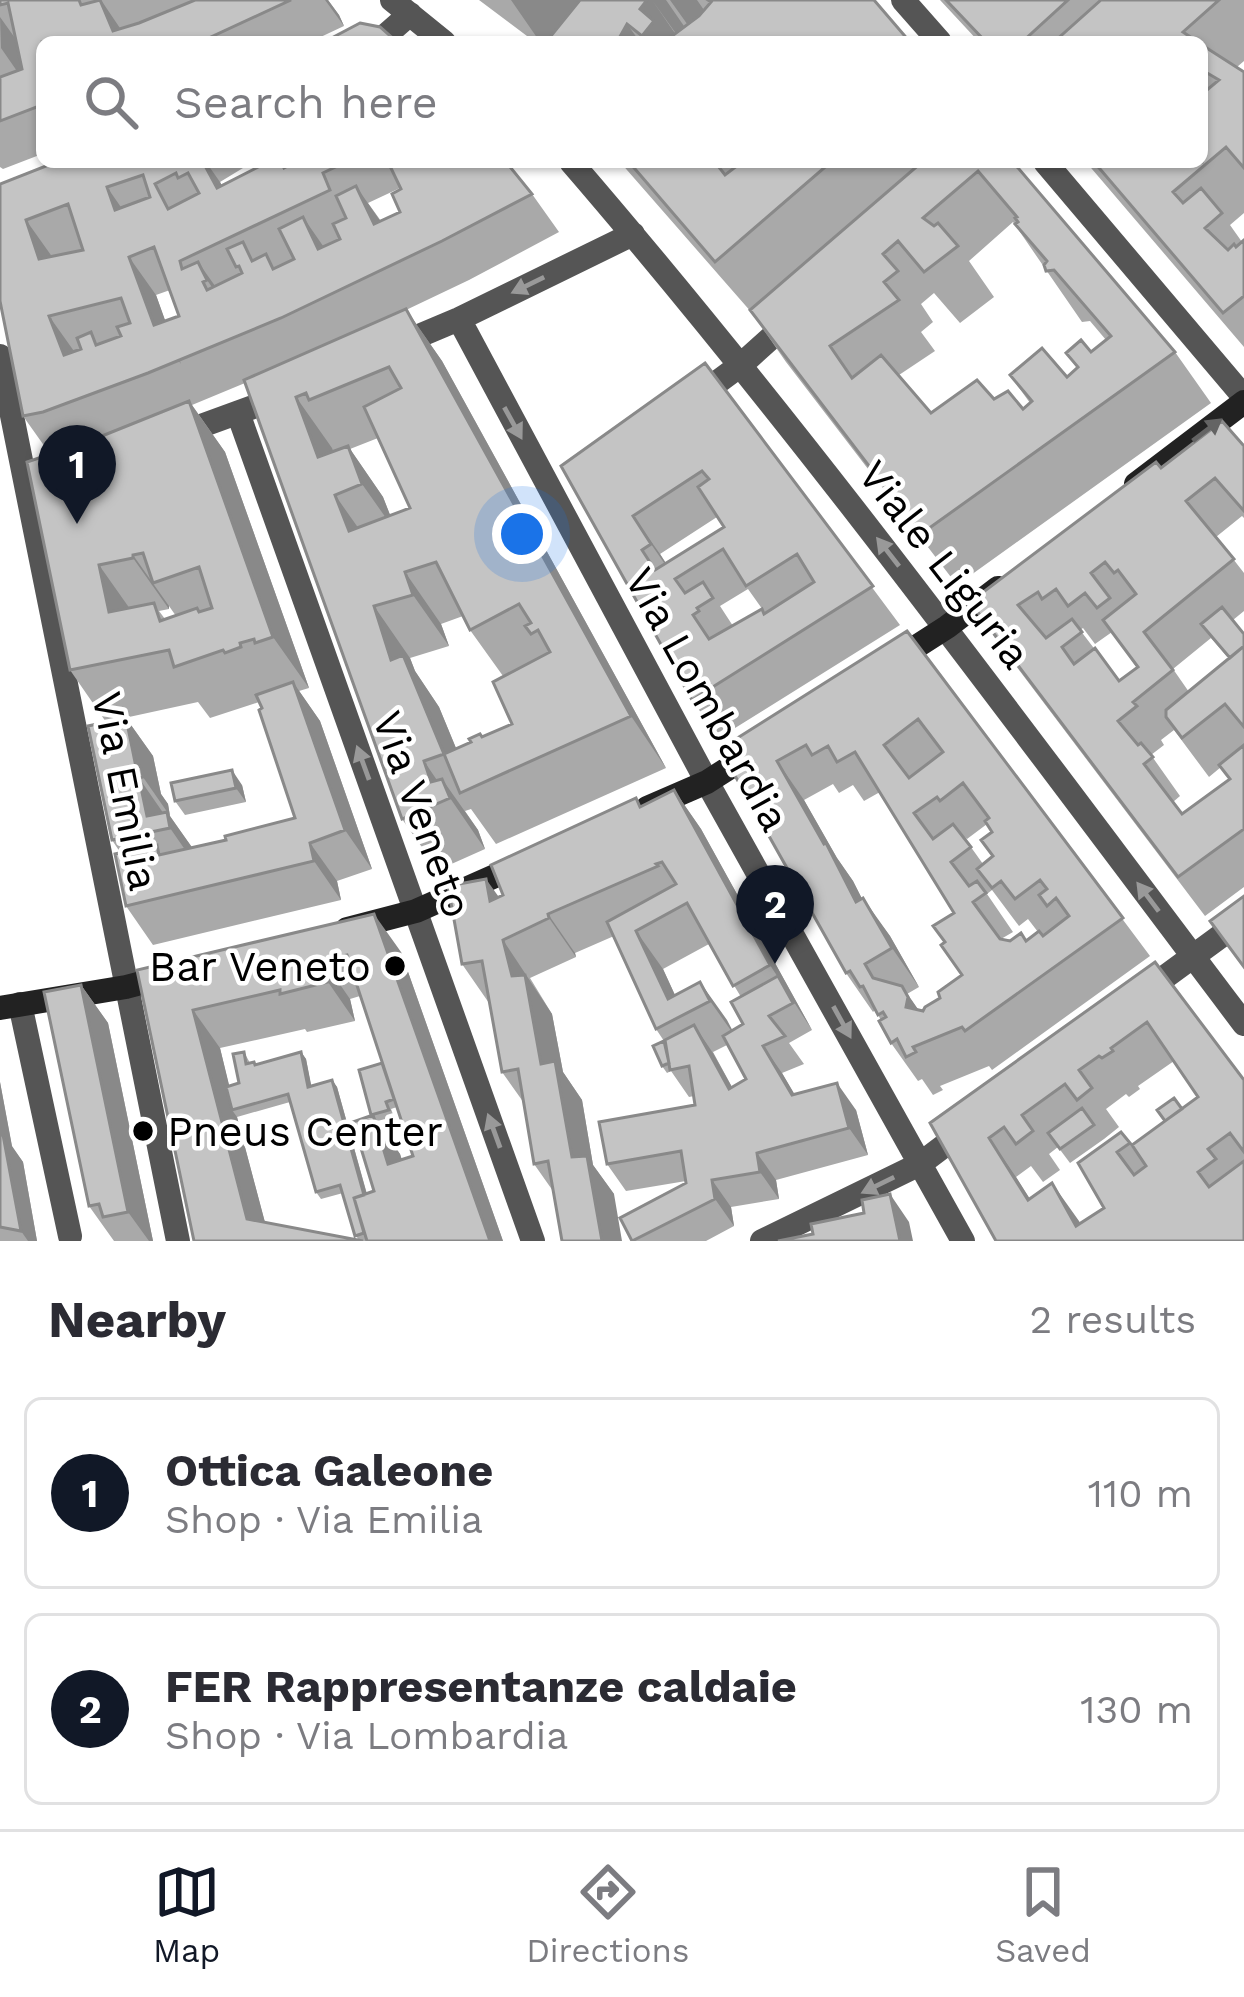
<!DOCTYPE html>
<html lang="en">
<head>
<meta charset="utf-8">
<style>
  :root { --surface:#fff; --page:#f7f7f7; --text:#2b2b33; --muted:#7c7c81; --line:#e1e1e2; --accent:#111827 }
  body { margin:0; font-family:"Work Sans",sans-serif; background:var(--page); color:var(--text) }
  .you { position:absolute; left:522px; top:534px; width:42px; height:42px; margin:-30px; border:9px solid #fff; border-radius:50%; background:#1a73e8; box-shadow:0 0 0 18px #1a73e833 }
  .badge { display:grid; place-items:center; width:78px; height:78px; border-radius:50%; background:var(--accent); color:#fff; font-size:39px; font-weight:700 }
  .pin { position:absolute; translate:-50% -99px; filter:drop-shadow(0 3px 6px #0008) }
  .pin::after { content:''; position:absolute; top:63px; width:42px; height:36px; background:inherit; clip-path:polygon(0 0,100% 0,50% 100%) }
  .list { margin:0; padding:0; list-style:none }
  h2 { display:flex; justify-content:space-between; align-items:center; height:156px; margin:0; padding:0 48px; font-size:51px }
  h2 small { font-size:39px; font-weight:400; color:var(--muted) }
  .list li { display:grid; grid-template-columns:78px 1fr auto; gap:36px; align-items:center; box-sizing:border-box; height:192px; margin:0 24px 24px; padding:0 24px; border:3px solid var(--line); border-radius:18px }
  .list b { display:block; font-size:45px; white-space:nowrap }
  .list p { margin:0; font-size:39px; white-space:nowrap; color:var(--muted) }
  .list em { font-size:39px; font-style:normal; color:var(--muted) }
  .icon { flex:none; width:66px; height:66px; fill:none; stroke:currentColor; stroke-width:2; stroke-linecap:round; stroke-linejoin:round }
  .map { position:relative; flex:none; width:1244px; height:1241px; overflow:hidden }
  .search { position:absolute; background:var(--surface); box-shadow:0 3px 9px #0004; left:36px; right:36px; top:36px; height:132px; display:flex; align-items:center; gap:30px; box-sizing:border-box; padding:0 42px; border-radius:18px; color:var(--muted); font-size:45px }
  .sheet { height:588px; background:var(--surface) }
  nav { display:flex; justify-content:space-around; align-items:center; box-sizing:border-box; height:168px; border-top:3px solid var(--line); background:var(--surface); font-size:33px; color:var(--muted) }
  nav a { display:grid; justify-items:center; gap:6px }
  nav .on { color:var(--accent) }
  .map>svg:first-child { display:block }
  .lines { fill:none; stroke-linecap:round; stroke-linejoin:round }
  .street { stroke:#555; stroke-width:24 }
  .secondary { stroke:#222; stroke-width:24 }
  .wall { fill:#a9a9a9; fill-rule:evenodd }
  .shaded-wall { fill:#898989 }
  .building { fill:#c4c4c4; stroke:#898989; stroke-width:3; fill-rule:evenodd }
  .oneway { fill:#999 }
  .oneway2 { fill:#646464 }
  .poi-dot { fill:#000; stroke:#fff; stroke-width:4.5 }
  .labels { text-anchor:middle; stroke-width:9; stroke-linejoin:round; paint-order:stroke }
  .street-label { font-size:42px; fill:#000; stroke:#fff }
  .poi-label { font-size:42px; fill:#000; stroke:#fff; text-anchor:end }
</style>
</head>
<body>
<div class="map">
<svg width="1244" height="1241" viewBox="0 0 1244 1241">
  <rect width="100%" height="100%" fill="#fff"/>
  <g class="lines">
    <path class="street" d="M392 0 444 42
      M903 0 940 42
      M378 42 410 14
      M571 162C809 438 1024 733 1244 1024
      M1045 162 1244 397
      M459 319 707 782 963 1241
      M395 346 459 319 633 234
      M0 356 178 1241
      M696 398 742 364 794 317
      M238 413 533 1241
      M179 434 253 407
      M1139 996 1244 919
      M20 1004 70 1236
      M762 1241 920 1164 969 1127"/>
    <path class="secondary" d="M1136 484 1244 402
      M894 661 947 627 998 588
      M647 808 707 782 754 752
      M347 929 416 911 522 864
      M0 1008 126 987 168 976"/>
  </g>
  <path class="wall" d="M0 0H328L339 15 344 26 310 42H42V154L3 169 0 167Z
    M479 0H874L910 42H535Z
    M940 0H1244V61L1237 67 1244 72V213L1230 225 1242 242 1244 240V347L1086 162H1202V42H979Z
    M56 162H240L243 168 220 182 222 186 262 165 261 162H506L532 194 559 232 469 280 406 310 442 361 666 768 496 844 471 809 465 811 478 830 485 849 438 870 402 819 245 383 192 405 225 452 309 688 299 691 320 721 372 869 337 881 341 900 153 945 126 906 120 852 112 840 126 718 153 756 161 794 168 804 170 816 192 848 226 840 295 818 259 702 210 718 198 702 106 722 70 670 50 454 23 416 0 184ZM400 188V212L381 221 368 203ZM170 290 179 316 165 321 156 295ZM378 438 410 508 390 515 383 497 350 449ZM169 606 176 616 165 619 159 611 169 609ZM463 616 470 630 503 676 512 724 456 748 439 707 415 671 410 658 449 646 441 624Z
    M620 162H1013L1175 352 1211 403 957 585 786 362 752 313ZM1013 222 1082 322 1090 321 1106 340 1091 352 1066 353 1077 368 1067 377 1010 375 1030 403 1023 409 994 399 931 413 899 375 935 351 921 332 933 322 921 304 934 293 960 323 994 297 969 261Z
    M705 363 900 625 719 738 692 700 561 466ZM717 517 724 527 666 563 660 554ZM748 589 765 613 733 626 720 606Z
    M1244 446V518L1242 516 1216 537 1244 573V611L1233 620 1244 634V887L1205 916 997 641 970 602 1161 468ZM1083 628 1095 644 1112 632 1137 668 1119 681 1080 630ZM1211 638 1229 659 1189 692 1173 669ZM1174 730 1209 777 1221 767 1229 779 1182 814 1173 802 1180 796 1151 755 1164 745 1161 740Z
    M907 631 1150 956 992 1070 989 1066 940 1086 943 1090 933 1095 922 1079 918 1081 891 1043 877 1012 875 1010 873 1012 846 973 720 749ZM833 784 839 793 853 785 864 801 880 792 954 913 944 942 962 975 940 998 923 1011 918 1010 907 994 919 987 890 936 862 899 853 881 837 858 804 800ZM987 824 992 832 993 857 983 864 963 836 967 839ZM992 890 1019 926 1028 919 1038 932 1026 941 1001 939 1013 932 987 894Z
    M242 785 246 802 185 815 175 801Z
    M674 790 701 829 812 1030 789 1043 804 1064 782 1073 794 1094 856 1110 868 1155 776 1180 779 1199 731 1207 734 1226 706 1241H632L686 1183V1181L626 1191 607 1164 695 1105 694 1096 689 1097 671 1071 667 1073 662 1066 664 1041 656 1029 614 936 575 953 576 957 530 978 552 1014 563 1072 582 1100 593 1165 614 1194 553 1191 534 1164 524 1103 502 1072 489 1003 462 964 499 897 641 806ZM709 944 741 997 743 1024 732 1030 700 982 675 995 663 969ZM727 1045 746 1079 732 1087 713 1052Z
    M401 952 503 1241H194L137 970ZM360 996 382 1063 372 1116 374 1191 367 1194 337 1087 332 1080 311 1086 306 1059 301 1052 256 1064 254 1062 250 1063 244 1052 239 1083 229 1086 220 1048 305 1029 307 1032 355 1021 350 999ZM290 1102 316 1192 321 1199 343 1193 358 1240 265 1223 237 1117ZM397 1107 413 1156 402 1160 400 1154 377 1121 394 1117 391 1109Z
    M1155 962 1244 1080V1241H996L930 1123ZM1174 1061 1198 1097 1182 1109 1146 1166 1121 1132 1104 1208 1080 1224 1030 1199 1016 1177 1031 1166 1043 1182 1060 1170 1049 1154 1058 1147 1070 1163 1104 1139 1119 1127 1106 1109 1126 1094 1129 1097 1140 1089 1138 1086Z
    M81 985 108 1023 153 1241H114L89 1206Z
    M0 1082 12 1147 23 1162 37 1241H0Z"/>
  <path class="shaded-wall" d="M101 0 126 37 113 31Z
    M325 0H328L339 15 344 26Z
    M511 0H585L553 42H540Z
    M647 0H652L681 42H646L642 36 640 9Z
    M652 0H666L695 42H682Z
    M670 0H697L720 33 700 42Z
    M0 17 20 45 28 87 1 48Z
    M627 24 640 42H617Z
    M203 162H206L220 182 244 227 217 188Z
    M356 186 383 225 401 263 374 224Z
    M107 187 134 226 115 210Z
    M303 217 330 256 318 249Z
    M26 220 53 258 39 259Z
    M129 257 156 295 181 364 154 325Z
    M198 262 225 300 234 319 207 280Z
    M406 309 442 361 666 768 631 716Z
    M49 316 76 354 64 355Z
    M296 397 332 448 347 490 318 457Z
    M189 401 225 452 309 688 273 637Z
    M348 446 383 497 398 535 362 484Z
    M335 495 371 546 349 531Z
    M633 516 660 554 678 583 651 544Z
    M133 555 169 606V609L133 558Z
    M99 565 135 616 109 612Z
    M405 572 441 624 449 646 413 595Z
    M374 606 410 658 415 671 439 707 472 787 444 754 391 660Z
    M293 682 320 721 372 869 345 830Z
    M126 718 153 756 161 794 168 804 170 816 136 767Z
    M424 761 449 798 431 782Z
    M777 761 804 800 837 858 853 881 883 940 856 902Z
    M232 770 242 785 246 802 236 788Z
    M139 778 166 817 147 816Z
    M442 779 478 830 485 849 450 798Z
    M674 790 701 829 812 1030 770 965Z
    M167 812 194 850 197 867 170 828Z
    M310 843 337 881 341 900 314 861Z
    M486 879 513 917 490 901Z
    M863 898 890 936 919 987 892 948Z
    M374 914 401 952 503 1241H490Z
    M548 914 575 953 576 957 549 918Z
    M636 931 663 969 684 1015 668 999Z
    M503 940 552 1014 563 1072 582 1100 593 1165 614 1194 622 1241H602L572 1157 512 976Z
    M323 960 350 999 355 1021 328 982Z
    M700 982 727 1020 737 1039 710 1001Z
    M81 985 108 1023 153 1241H149L128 1212Z
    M902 986 929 1025 906 1007Z
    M193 1010 220 1048 235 1109 232 1110 237 1117 270 1241 247 1219Z
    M694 1025 713 1053 748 1116 729 1089Z
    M763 1046 782 1073 811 1122 792 1095Z
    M301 1052 306 1059 313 1094 308 1087Z
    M332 1080 337 1087 379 1238 374 1231Z
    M0 1082 12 1146 23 1162 37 1241H28L21 1231 0 1143Z
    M837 1083 856 1110 868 1155 849 1128Z
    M373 1115 400 1154 415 1202 388 1164Z
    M989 1138 1016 1177 1055 1239 1028 1200Z
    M757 1153 776 1180 779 1199 760 1172Z
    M712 1180 731 1207 734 1226 715 1199Z
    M1052 1183 1079 1221 1090 1241 1076 1226Z
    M890 1194 909 1222 913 1241H900Z"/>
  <path class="building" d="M0 0H79L81 5 100 0 113 31 139 23 195 0H291L200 42H42V105L0 121V77L22 69 8 3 0 5Z
    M580 0H647L640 9 654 21 642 36 627 24 617 42H546Z
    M708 0H874L910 42H664L699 16 711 2Z
    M946 0H1068L1022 42H986Z
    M1101 0H1219L1183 32 1198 42H1054Z
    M360 23 380 27 397 42H324Z
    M1202 45 1244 72V168L1226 147 1173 192 1183 203 1201 188 1222 213 1205 228 1228 250 1234 244 1236 247 1244 240V296L1223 313 1094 162H1202V94L1219 80 1202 70Z
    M56 162H203L217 188 262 165 261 162H281L284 168 295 162H346L323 173 330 190 180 261 182 269 198 262 207 280 203 282 207 290 242 273 239 266 236 267 227 249 243 242 252 261 266 254 273 269 294 259 279 229 303 217 318 249 340 239 333 224 346 218 336 196 356 186 374 224 400 212 392 194 401 189 388 162H506L532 194 442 241 281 318 148 373 43 412 23 416 0 301V184ZM176 173 178 178 188 173 199 193 168 209 155 184ZM143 175 150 197 115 210 107 187ZM68 204 83 250 39 259 26 220ZM154 247 179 316 154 325 129 257ZM121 298 130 323 117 327 121 336 96 345 91 332 77 338 81 349 64 355 49 316Z
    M629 162H715L725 175 742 162H831L715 262Z
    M922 162H1013L1175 352 921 534 750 310ZM978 171 1017 217 1015 218 1018 222 1015 224 1047 261 1044 265 1046 271 1054 270 1111 336 1091 352 1081 340 1066 353 1078 367 1067 377 1042 348 1010 375 1032 401 1023 409 1008 391 994 399 977 380 931 413 881 355 852 378 830 346 899 300 884 282 898 271 883 254 898 241 924 272 958 246 938 223 934 226 923 218Z
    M406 309 631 716 460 793 444 754 424 761 431 782 442 779 450 798 402 819 244 380ZM389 367 401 388 364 407 410 508 349 531 335 495 362 484 348 446 318 457 296 397 306 393 309 400ZM436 562 470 630 519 604 531 623 525 626 531 634 538 630 550 652 493 682 512 724 482 737 480 734 469 739 471 742 444 754 403 655 391 660 374 606 413 595 405 572Z
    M705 363 873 586 692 700 561 466ZM702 471 709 479 698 487 724 527 655 570 642 550 651 544 633 516ZM723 549 746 586 797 554 814 582 764 614 762 609 709 639 693 615 699 611 697 608 713 598 703 582 685 593 675 579Z
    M189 401 273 637 255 643 254 639 240 643 241 647 225 653 223 650 174 667 169 650 70 670 27 462 92 440ZM143 553 153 583 199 567 212 608 199 612 197 608 160 621 154 603 109 612 99 565 133 558V555Z
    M1222 421 1244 446V511L1215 478 1186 501 1234 559 1144 632 1173 670 1133 702 1137 706 1118 721 1138 745 1141 743 1153 757 1144 764 1182 814 1230 779 1219 765 1244 745V829L1178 877 970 602 1156 462 1161 468ZM1105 562 1114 573 1118 570 1136 594 1103 620 1138 667 1119 681 1095 648 1074 664 1062 647 1082 632 1072 619 1046 638 1018 605 1038 592 1042 599 1056 589 1068 606 1085 593 1097 608 1110 598 1091 573Z
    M1222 607 1244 634V646L1230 658 1201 624Z
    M907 631 1123 918 965 1031 962 1027 913 1047 916 1052 906 1057 897 1039 891 1043 879 1021 886 1017 883 1012 878 1015 863 986 860 987 850 971 846 973 720 749ZM918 719 943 752 909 778 884 745ZM806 745 812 755 828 746 837 762 855 752 954 913 933 926 945 942 941 945 962 975 938 992 940 998 925 1007 923 1011 906 1007 908 997 902 986 873 978 865 964 892 948 863 898 856 902 826 843 824 844 777 761ZM963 783 989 818 985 821 992 832 981 840 993 856 977 869 992 888 1001 881 1015 899 1040 880 1047 889 1039 895 1047 906 1056 898 1069 916 1043 936 1039 931 1026 941 1021 933 1010 941 1000 939 973 902 986 893 977 881 969 886 951 862 971 847 953 824 933 839 914 813 937 797 940 801Z
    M1244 646V727L1225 704 1182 738 1166 717V710Z
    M293 682 345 830 310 843 314 861 126 906 115 854 157 845 159 855 226 840 225 836 295 818 259 710 262 708 256 695Z
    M126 718 136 767 141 766 143 777 139 778 147 816 167 812 170 828 112 840 88 726Z
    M232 770 236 788 175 801 171 783Z
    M674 790 770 965 733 986 687 903 636 931 668 999 700 982 710 1001 656 1029 607 922 676 884 662 862 656 864 658 866 548 914 549 918 503 940 512 976 525 975 541 1064 555 1061 572 1157 587 1156 602 1241H562L548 1161 534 1164 518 1069 502 1072 482 961 462 964 448 886 486 879 490 901 503 895 491 865 636 798 640 807Z
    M1244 896V967L1210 921Z
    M374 914 490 1241H367L354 1198 374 1191 353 1122 373 1115 388 1164 413 1156 347 955 323 960 328 982 280 994V990L193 1010 247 1219 363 1241H194L137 970Z
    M1155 962 1244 1080V1152L1230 1133 1208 1149 1216 1159 1198 1172 1209 1187 1244 1161V1241H996L930 1123ZM1147 1022 1198 1097 1132 1145 1146 1166 1134 1175 1117 1152 1130 1143 1121 1132 1078 1163 1104 1208 1076 1226 1052 1183 1028 1200 989 1138 1004 1127 1016 1144 1033 1131 1022 1115 1065 1084 1077 1100 1092 1088 1079 1070 1099 1056 1102 1058 1113 1051 1111 1048Z
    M778 976 793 1003 769 1016 785 1036 763 1046 792 1095 837 1083 849 1128 757 1153 760 1172 712 1180 715 1199 632 1241 620 1218 686 1183 681 1151 607 1164 599 1122 695 1105 689 1066 670 1070 665 1040 694 1025 729 1089 746 1079 723 1036 743 1024 731 1002Z
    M81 985 128 1212 103 1217 99 1204 89 1206 44 992Z
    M664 1041 669 1063 662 1066 653 1046Z
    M244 1052 246 1064 254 1062 255 1065 301 1052 308 1087 332 1080 364 1195 354 1198 364 1233 355 1236 340 1185 316 1192 288 1094 232 1110 226 1087 239 1083 233 1054Z
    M382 1063 394 1099 386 1102 389 1110 371 1115 359 1070Z
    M1174 1098 1182 1109 1165 1121 1157 1110Z
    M1082 1108 1094 1125 1060 1149 1048 1133Z
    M0 1135H3L21 1231 0 1227Z
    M890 1194 900 1241H778L813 1234 811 1224 864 1213 862 1200Z"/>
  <defs><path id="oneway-solid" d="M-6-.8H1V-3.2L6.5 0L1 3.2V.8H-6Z" transform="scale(3)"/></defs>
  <g class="oneway">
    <use href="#oneway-solid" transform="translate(528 285) rotate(154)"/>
    <use href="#oneway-solid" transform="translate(513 423) rotate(61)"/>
    <use href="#oneway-solid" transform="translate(888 552) rotate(-128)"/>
    <use href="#oneway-solid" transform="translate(363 763) rotate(-110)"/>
    <use href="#oneway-solid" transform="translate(1148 897) rotate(-127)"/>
    <use href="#oneway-solid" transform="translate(842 1022) rotate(61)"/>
    <use href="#oneway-solid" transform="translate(494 1131) rotate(-110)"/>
    <use href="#oneway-solid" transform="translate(878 1185) rotate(154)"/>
  </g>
  <use class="oneway2" href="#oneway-solid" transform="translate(1207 430) rotate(-37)"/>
  <g class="poi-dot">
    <circle cx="395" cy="966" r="12"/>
    <circle cx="143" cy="1131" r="12"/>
  </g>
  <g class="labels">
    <g class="street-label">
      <text transform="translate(945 564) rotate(52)" y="15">Viale Liguria</text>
      <text transform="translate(708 699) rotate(61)" y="15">Via Lombardia</text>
      <text transform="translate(126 791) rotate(79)" y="15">Via Emilia</text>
      <text transform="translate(423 814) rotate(70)" y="15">Via Veneto</text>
    </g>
    <g class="poi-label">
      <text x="371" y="981">Bar Veneto</text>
      <text x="167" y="1146" text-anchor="start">Pneus Center</text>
    </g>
  </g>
</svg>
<div class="you"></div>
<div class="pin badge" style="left:77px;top:524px">1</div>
<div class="pin badge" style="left:775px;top:964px">2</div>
<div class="search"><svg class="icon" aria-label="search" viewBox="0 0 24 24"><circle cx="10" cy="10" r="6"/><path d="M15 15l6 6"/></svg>Search here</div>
</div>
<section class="sheet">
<h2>Nearby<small>2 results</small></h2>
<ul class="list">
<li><span class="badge">1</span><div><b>Ottica Galeone</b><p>Shop · Via Emilia</p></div><em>110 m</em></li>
<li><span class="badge">2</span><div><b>FER Rappresentanze caldaie</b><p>Shop · Via Lombardia</p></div><em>130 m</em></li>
</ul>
</section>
<nav>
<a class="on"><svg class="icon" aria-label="map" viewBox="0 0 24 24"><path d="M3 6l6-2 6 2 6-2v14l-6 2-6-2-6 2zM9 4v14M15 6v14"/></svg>Map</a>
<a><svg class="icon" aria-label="directions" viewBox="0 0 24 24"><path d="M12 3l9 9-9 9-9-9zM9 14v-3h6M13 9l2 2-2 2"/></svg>Directions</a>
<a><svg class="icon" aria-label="saved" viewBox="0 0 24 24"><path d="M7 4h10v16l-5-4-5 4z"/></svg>Saved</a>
</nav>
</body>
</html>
